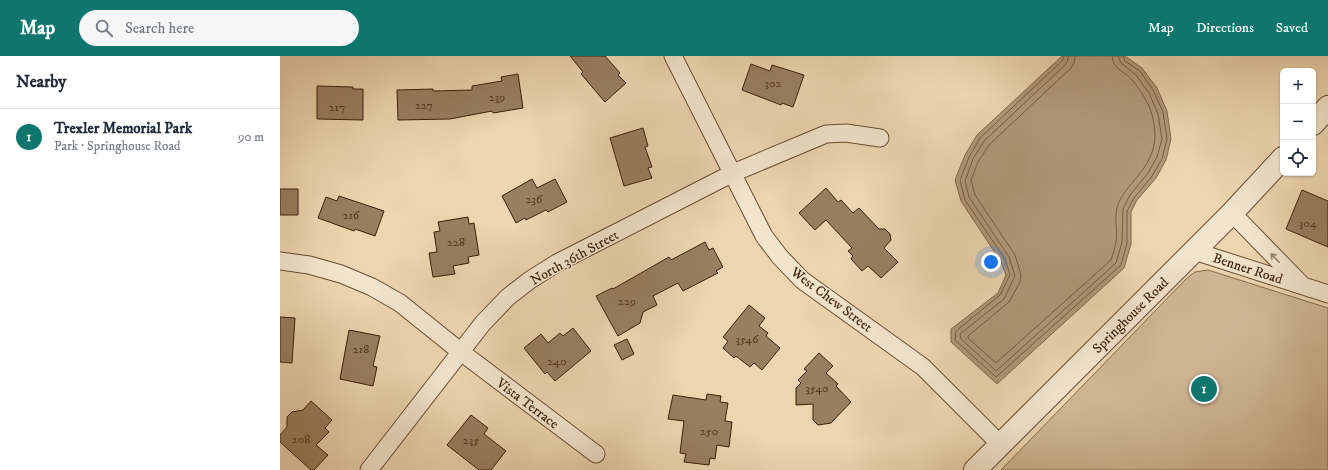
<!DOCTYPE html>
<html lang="en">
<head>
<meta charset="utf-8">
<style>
  :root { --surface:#fff; --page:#f6f6f7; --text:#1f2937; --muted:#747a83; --line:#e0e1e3; --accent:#0f766e }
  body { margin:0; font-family:"IM FELL DW Pica",serif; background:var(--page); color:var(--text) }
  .controls { position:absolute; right:12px; top:12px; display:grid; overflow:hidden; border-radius:6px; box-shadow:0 1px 3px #0004 }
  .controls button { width:36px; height:36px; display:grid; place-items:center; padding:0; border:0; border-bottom:1px solid var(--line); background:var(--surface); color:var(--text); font:20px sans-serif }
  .you { position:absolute; left:711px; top:206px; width:14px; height:14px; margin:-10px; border:3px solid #fff; border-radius:50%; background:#1a73e8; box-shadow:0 0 0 6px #1a73e833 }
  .badge { display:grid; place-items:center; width:26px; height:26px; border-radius:50%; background:var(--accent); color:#fff; font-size:13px; font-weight:700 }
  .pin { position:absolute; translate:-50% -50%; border:2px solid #fff; box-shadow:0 1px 4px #0006 }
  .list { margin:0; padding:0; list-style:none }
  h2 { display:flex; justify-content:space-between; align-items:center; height:52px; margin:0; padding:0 16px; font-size:17px }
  h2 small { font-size:13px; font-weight:400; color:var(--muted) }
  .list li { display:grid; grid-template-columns:26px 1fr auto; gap:12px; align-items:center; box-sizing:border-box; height:56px; padding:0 16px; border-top:1px solid var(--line) }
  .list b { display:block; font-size:15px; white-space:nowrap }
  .list p { margin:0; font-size:13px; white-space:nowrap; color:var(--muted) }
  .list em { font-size:13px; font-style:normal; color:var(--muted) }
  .icon { flex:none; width:22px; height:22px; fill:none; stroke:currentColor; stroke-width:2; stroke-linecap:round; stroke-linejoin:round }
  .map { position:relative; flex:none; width:1048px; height:414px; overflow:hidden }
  header { display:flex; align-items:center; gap:24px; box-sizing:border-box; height:56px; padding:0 20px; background:var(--accent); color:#fff }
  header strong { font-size:19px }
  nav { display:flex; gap:22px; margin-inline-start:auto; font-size:14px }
  .search { width:280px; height:36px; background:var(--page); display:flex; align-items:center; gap:10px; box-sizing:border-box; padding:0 14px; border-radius:22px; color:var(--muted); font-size:15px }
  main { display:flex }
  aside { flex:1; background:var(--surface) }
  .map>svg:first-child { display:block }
  .green { fill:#cfb693; stroke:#866b4d }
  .water { fill:#b19777; stroke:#83674a }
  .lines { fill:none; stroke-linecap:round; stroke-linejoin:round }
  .shore { stroke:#775c3f; stroke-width:1 }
  .building { fill:#997e5f; stroke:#3d2007 }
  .minor-casing { stroke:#694d31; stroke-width:19 }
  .tertiary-casing { stroke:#694d31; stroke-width:24 }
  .minor { stroke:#f3e4cc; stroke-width:17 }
  .tertiary { stroke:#f3e4cc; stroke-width:22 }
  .oneway { stroke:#98826a }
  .labels { text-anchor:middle; stroke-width:3; stroke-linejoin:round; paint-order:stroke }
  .number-label { font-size:12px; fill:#54381d }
  .street-label { font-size:14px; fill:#3d2007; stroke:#f3e4cc }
</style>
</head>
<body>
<header>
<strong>Map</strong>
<div class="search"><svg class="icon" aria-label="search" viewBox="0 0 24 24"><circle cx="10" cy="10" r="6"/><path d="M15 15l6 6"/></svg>Search here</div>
<nav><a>Map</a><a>Directions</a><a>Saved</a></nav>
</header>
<main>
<aside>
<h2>Nearby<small></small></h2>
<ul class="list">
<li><span class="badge">1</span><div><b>Trexler Memorial Park</b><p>Park · Springhouse Road</p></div><em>90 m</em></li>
</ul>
</aside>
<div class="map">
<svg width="1048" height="414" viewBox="0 0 1048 414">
  <rect width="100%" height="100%" fill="#edd5b0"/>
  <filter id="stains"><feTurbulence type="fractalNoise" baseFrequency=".005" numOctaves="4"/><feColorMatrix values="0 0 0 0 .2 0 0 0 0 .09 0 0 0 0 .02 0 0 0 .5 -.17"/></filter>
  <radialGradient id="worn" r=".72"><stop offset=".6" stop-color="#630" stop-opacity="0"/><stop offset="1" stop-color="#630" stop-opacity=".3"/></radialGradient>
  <path class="green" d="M928 214 1048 252V414H721L907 222 915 216Z"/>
  <path class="water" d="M782 0H845L862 12 877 32 887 55 891 83 886 104 876 122 857 144 851 156V188L844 212 717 328 671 286V273L718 237 726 219 721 206 681 145 675 124 685 99 697 79Z"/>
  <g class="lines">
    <path class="shore" d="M784 0 782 5 700 82 689 101 680 124 685 144 725 203 730 219 720 239 676 275 675 284 716 321 841 209 847 187V155L854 142 872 120 882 103 887 83 883 56 873 34 860 15 845 5 843 0
      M789 0 786 8 704 85 693 103 685 125 689 141 729 201 735 220 724 243 680 278 681 283 716 315 836 207 842 186 843 153 850 139 868 117 877 101 882 83 878 58 869 37 856 19 841 7 838 0
      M795 0 794 7 791 12 709 89 698 106 691 124 695 139 735 199 741 219 740 226 729 246 688 280V282L716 307 831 204C833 198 835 192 836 186 838 175 834 163 837 152 839 143 846 134 853 126 871 105 880 88 872 59 869 47 861 35 853 25 845 15 833 14 832 0"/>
  </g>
  <path class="building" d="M290 0H325L340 17 338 19 346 27 325 46 301 18 303 16Z
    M471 8 490 15 492 9 524 19 513 51 502 47 501 49 462 34Z
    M238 18 243 52 213 57 212 55 170 63 118 64 117 34 153 33V35L192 34V30L222 25 221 21Z
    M37 30 73 31V33H83V64L37 63Z
    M363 72 368 90 365 91 372 111 368 112 372 122 344 130 330 82Z
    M252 123 257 132 275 123 287 146 268 156 266 154 246 164 245 162 236 167 222 140Z
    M546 132 558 146 561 144 573 157 579 152 599 173H605L610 178 611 184 604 192 618 206 601 222 588 210 582 215 571 203 573 200 568 195 572 192 546 164 535 174 519 157Z
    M0 133H18V159H0Z
    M1022 134 1048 145V191L1006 173Z
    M59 140 104 155 95 180 75 173 74 175 38 162 46 141 57 145Z
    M188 161 189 168 194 167 199 199 188 201 189 207 173 210 175 218 153 221 149 197 157 196 154 176 160 175 158 166Z
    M425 186 429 194 433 192 443 211 436 215 438 217 403 235 398 227 373 240 377 249 363 256 360 267 338 280 316 240 332 232 333 233 389 201 391 204Z
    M469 249 485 262 479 270 488 277 486 280 500 292 482 314 474 307 470 311 456 300 454 302 443 292 448 285 443 281Z
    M0 261 15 262 12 307 0 306Z
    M293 272 311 295 275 325 267 316 265 318 244 292 261 278 268 287 280 277 283 280Z
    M69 274 100 280 93 310 97 311 93 330 60 323Z
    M347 283 354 298 342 304 334 289Z
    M539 297 553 310 546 317 558 328 556 330 571 346 551 367 538 369 533 364V348L516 349V332L521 327 518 324 527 315 524 313Z
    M427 338 441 340 440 346 448 347 445 365 452 366 449 391 437 389 435 403 430 402 429 409 404 406 406 398 400 397 404 365 388 363 393 339 426 344Z
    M31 345 52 364 45 372 49 376 36 389 48 399 34 414H31L0 386V379L7 371V361L12 356 23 354Z
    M191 359 208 372 204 378 226 395 211 414H199L167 389Z"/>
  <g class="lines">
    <g class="minor-casing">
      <path id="minor" d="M393 0 484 180 500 201 522 224 643 311 720 388
        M952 157 1021 228
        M914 195 1048 238
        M0 205 29 209 61 218 92 231 120 247 181 296 316 398
        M89 414 203 267 228 241 250 224 277 207 453 117 546 78 566 77 600 82"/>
    </g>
    <g class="tertiary-casing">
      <path id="tertiary" d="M1033 68 1048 51
        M695 414 952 157 1003 102"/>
    </g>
    <use href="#minor" class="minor"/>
    <use href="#tertiary" class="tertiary"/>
  </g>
  <defs><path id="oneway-shaft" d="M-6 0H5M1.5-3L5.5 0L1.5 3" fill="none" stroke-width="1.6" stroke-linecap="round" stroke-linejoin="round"/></defs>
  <use class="oneway" href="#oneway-shaft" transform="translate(995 202) rotate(-134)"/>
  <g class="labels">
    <g class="number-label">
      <text x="493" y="31">302</text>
      <text x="217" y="45">239</text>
      <text x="144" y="53">227</text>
      <text x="57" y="55">217</text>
      <text x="254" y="147">236</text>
      <text x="71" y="163">216</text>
      <text x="1028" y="171">304</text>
      <text x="176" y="190">228</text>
      <text x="347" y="249">229</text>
      <text x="467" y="287">3546</text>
      <text x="81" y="297">218</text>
      <text x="277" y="309">240</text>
      <text x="537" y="336">3540</text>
      <text x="429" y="379">250</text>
      <text x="21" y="387">208</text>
      <text x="191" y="388">235</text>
    </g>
    <g class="street-label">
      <text transform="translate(294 201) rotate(-29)" y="5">North 36th Street</text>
      <text transform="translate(968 212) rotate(18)" y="5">Benner Road</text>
      <text transform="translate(552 243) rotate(37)" y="5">West Chew Street</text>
      <text transform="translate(850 259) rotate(-45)" y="5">Springhouse Road</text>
      <text transform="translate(248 347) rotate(37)" y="5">Vista Terrace</text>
    </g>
  </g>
  <rect width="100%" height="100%" filter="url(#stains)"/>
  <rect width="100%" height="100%" fill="url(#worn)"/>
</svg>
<div class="controls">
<button>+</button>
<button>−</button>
<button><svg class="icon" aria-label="locate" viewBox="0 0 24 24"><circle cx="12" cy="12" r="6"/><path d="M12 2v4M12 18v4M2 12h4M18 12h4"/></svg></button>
</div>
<div class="you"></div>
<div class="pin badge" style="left:924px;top:333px">1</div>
</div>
</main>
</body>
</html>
